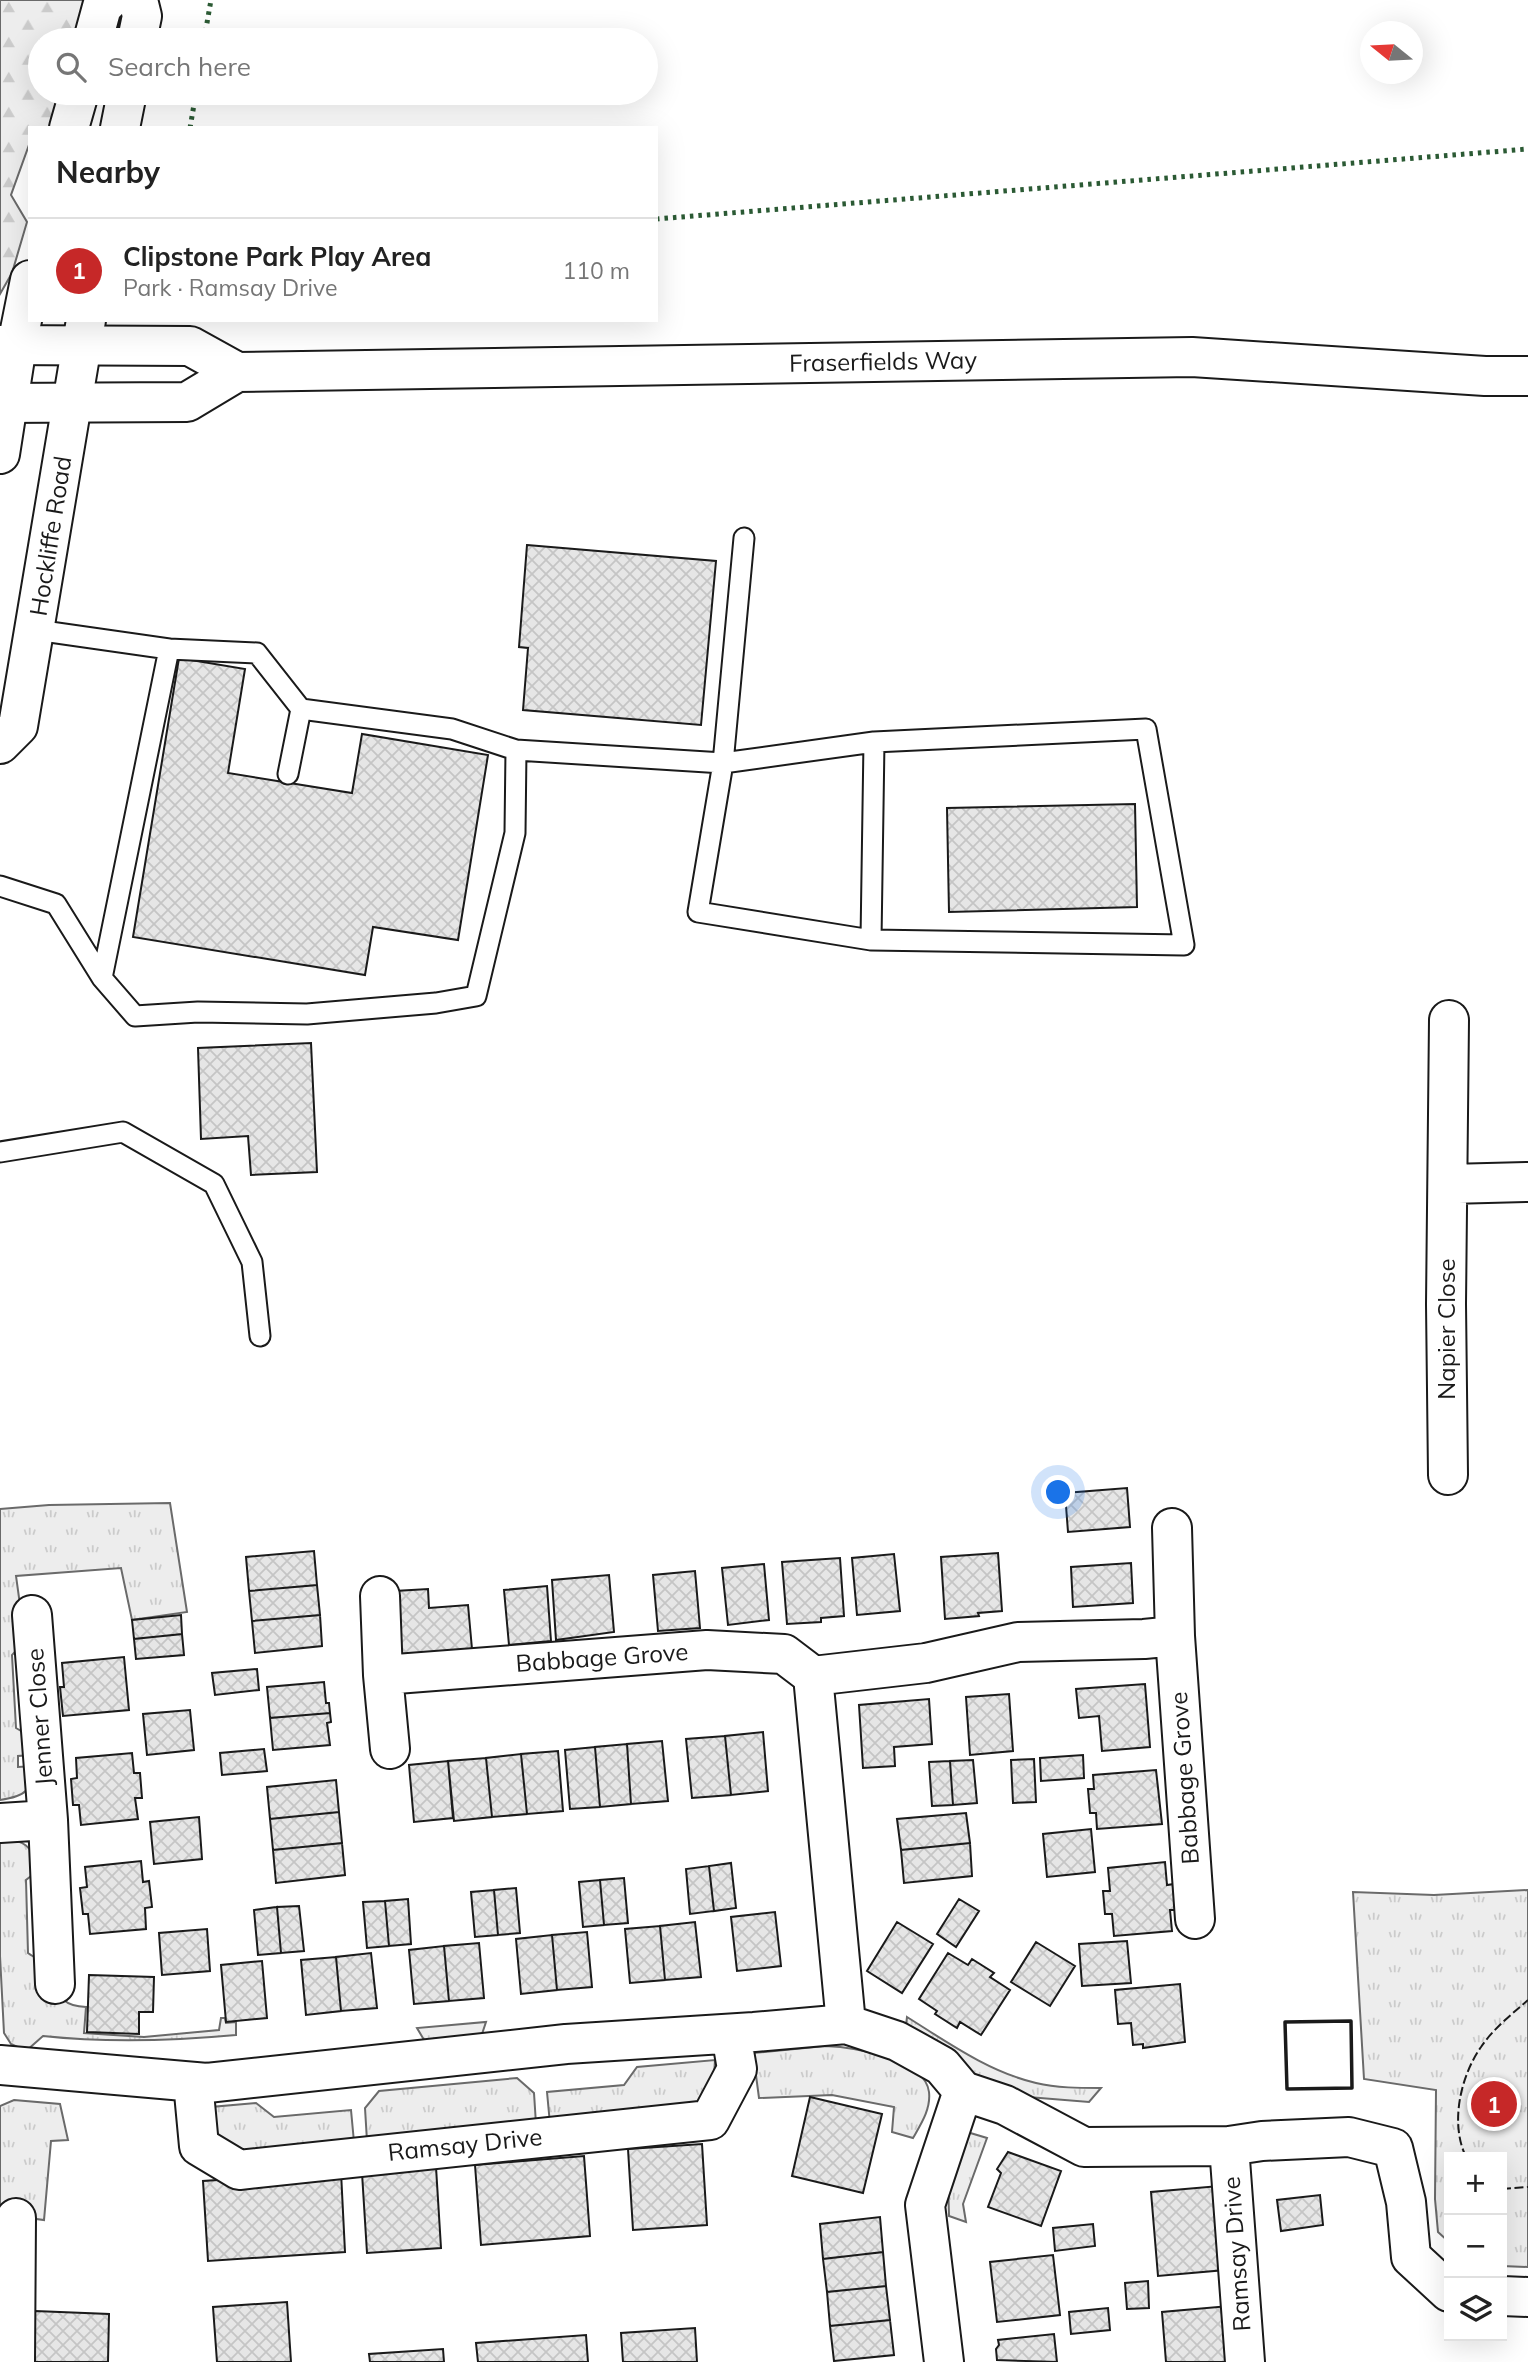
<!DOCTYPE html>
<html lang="en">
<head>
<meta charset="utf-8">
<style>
  :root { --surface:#fff; --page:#f6f6f6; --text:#222; --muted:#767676; --line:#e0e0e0; --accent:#c62828 }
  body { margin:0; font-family:Mulish,sans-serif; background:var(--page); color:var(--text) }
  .controls { position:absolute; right:21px; bottom:21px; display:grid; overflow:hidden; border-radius:0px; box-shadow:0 7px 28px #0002 }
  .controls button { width:63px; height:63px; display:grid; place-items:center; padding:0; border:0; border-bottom:2px solid var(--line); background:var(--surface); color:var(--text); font:35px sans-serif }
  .compass { position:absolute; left:1360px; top:21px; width:63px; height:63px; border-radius:50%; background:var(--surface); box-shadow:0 7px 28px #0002; rotate:288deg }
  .you { position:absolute; left:1059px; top:1493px; width:24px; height:24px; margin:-18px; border:5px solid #fff; border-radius:50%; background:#1a73e8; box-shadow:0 0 0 10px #1a73e833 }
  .badge { display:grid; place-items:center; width:46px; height:46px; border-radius:50%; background:var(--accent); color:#fff; font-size:23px; font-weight:700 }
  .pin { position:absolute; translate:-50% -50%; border:4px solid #fff; box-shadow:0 2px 7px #0006 }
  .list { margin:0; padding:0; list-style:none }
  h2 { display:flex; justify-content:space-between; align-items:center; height:91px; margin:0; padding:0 28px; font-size:30px }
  h2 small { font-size:23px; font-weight:400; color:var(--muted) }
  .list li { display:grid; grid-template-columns:46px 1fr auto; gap:21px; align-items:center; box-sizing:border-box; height:105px; padding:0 28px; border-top:2px solid var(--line) }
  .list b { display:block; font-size:26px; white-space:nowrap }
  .list p { margin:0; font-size:23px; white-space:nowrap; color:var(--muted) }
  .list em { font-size:23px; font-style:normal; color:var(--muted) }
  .icon { flex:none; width:38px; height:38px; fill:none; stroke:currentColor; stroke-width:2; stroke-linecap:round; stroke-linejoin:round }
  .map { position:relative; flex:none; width:1528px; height:2362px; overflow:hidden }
  .search { position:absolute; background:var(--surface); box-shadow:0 7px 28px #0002; left:28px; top:28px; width:630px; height:77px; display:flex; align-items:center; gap:18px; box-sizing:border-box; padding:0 24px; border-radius:38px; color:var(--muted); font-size:26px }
  .panel { position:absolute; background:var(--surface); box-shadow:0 7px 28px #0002; left:28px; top:126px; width:630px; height:196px; border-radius:0px }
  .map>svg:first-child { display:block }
  .grass { fill:url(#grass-tufts); stroke:#6a6a6a; stroke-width:2 }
  .forest { fill:url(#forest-firs); stroke:#6a6a6a; stroke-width:2 }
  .building { fill:url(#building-cross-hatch); stroke:#1a1a1a; stroke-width:2 }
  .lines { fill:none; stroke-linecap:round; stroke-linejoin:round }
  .lane-casing { stroke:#1a1a1a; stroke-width:23 }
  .street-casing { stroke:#1a1a1a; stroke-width:42 }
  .secondary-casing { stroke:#1a1a1a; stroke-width:42 }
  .primary-casing { stroke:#1a1a1a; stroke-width:42 }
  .lane { stroke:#fff; stroke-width:19 }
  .street { stroke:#fff; stroke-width:38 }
  .secondary { stroke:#fff; stroke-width:38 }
  .primary { stroke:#fff; stroke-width:38 }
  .hedge { stroke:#2b5a34; stroke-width:5; stroke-dasharray:3.5 5; stroke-linecap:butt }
  .fence { stroke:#1a1a1a; stroke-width:2; stroke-dasharray:9 3.5; stroke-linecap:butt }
  .wall { stroke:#1a1a1a; stroke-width:3.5 }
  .labels { text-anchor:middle; stroke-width:5; stroke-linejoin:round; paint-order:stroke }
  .street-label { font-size:24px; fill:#1a1a1a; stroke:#fff }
</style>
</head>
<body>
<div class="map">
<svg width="1528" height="2362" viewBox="0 0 1528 2362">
  <defs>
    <pattern id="grass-tufts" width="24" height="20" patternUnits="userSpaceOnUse" patternTransform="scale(1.75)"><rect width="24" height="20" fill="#ededed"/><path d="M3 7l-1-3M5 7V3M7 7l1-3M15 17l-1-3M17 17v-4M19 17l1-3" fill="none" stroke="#cbcbcb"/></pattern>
    <pattern id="forest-firs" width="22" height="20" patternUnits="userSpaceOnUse" patternTransform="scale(1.75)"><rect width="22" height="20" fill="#ededed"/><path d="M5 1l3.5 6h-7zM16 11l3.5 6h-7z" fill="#cbcbcb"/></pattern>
    <pattern id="building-cross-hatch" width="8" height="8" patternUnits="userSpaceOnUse" patternTransform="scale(1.75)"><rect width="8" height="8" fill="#e6e6e6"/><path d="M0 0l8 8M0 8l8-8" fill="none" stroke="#c5c5c5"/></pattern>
  </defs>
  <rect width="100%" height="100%" fill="#fff"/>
  <path class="grass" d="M170 1503 187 1612 132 1620 121 1568 16 1576 25 1641 12 1655 16 1728 33 1738 31 1755 18 1756V1767L34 1766C29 1792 27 1796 0 1800V1509L49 1505Z
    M0 1837C25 1841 31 1845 40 1869L26 1880 28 1953C32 1956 38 1959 42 1963 61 1983 51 2006 86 2007L84 2033 144 2037 219 2030 221 2018H225L226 2023 236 2022V2035C171 2041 108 2043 43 2036L26 2051 11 2044 4 2033 0 1956Z
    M1528 1890V2267L1502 2266V2157H1449V2242L1438 2232 1435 2199 1436 2090 1364 2079 1353 1892 1434 1895Z
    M907 2017C947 2042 989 2072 1036 2083 1057 2088 1079 2088 1101 2088L1089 2102 1028 2097 959 2069 905 2034Z
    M486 2022 480 2040 427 2045 417 2028Z
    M825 2046C851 2047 925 2058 929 2092 931 2109 921 2124 913 2138L892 2132 894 2107 832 2095 759 2098 753 2053Z
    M715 2060C714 2088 712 2094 688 2109L550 2124 547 2092 624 2085 637 2067Z
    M517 2078 534 2093 536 2124 367 2141 365 2108 379 2091Z
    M14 2100 60 2104 68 2140 51 2141 44 2220 14 2216 0 2362V2106Z
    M256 2103 274 2117 351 2110 354 2142 242 2152 225 2142 216 2132 211 2107Z
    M967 2132 987 2138 963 2204 966 2222 949 2216 948 2181Z"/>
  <path class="forest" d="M0 0H96L84 40H40V93H68L57 128H30V142L11 195 27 222 12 273 0 294Z"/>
  <path class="building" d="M527 545 716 561 701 725 523 710 528 648 519 647Z
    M179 658 245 669 228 773 352 793 362 734 488 755 458 940 373 927 365 975 133 937Z
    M1135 804 1137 907 949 912 947 808Z
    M311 1043 317 1172 251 1175 248 1136 201 1139 198 1048Z
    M1127 1488 1130 1527 1068 1532 1065 1493Z
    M314 1551 317 1585 249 1591 246 1557Z
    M998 1553 1002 1611 978 1613 979 1616 945 1619 941 1557Z
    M894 1554 900 1611 857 1615 852 1558Z
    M840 1558 844 1616 821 1618V1622L787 1624 782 1562Z
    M1131 1563 1133 1603 1073 1607 1071 1567Z
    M764 1564 769 1620 728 1625 722 1568Z
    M695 1571 700 1628 658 1631 653 1575Z
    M609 1575 614 1632 556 1640 552 1580Z
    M317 1585 320 1615 252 1621 249 1591Z
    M547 1586 551 1641 509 1645 504 1590Z
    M428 1589 429 1608 468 1605 472 1649 400 1656 395 1591Z
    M181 1615 182 1634 134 1639 132 1620Z
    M320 1615 322 1646 255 1653 252 1621Z
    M182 1634 184 1655 136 1659 134 1639Z
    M124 1657 129 1710 63 1716 60 1687H64L62 1663Z
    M257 1669 259 1690 215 1695 212 1673Z
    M324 1682 326 1703H329L330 1713 270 1718 267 1687Z
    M1145 1684 1150 1747 1102 1751 1099 1716 1079 1718 1076 1689Z
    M1009 1694 1013 1751 970 1755 966 1697Z
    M929 1699 932 1744 894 1747 895 1766 863 1768 859 1705Z
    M190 1710 194 1750 147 1755 143 1714Z
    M330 1713 331 1722 327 1723 330 1745 273 1750 270 1718Z
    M763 1732 768 1791 731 1795 725 1736Z
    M725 1736 731 1795 692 1798 686 1739Z
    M662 1741 668 1801 631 1804 627 1744Z
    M627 1744 631 1804 600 1807 595 1747Z
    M595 1747 600 1807 570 1809 565 1750Z
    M264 1749 267 1771 222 1775 220 1753Z
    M558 1751 563 1811 527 1814 521 1754Z
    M132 1753 134 1773H140L142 1798H135L138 1819 81 1825 79 1805H73L71 1779 77 1778 76 1758Z
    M521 1754 527 1814 492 1817 486 1758Z
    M1083 1755 1084 1778 1041 1781 1040 1758Z
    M486 1758 492 1817 454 1821 448 1761Z
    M1034 1759 1036 1802 1013 1803 1011 1760Z
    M973 1760 977 1803 953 1805 950 1761Z
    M448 1761 453 1818 414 1822 409 1765Z
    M950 1761 953 1805 932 1806 929 1762Z
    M1156 1770 1162 1824 1097 1829 1096 1813H1090L1088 1789H1094L1093 1775Z
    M336 1780 339 1812 270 1819 267 1787Z
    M339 1812 342 1843 273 1850 270 1819Z
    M966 1813 970 1843 901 1850 897 1819Z
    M199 1817 202 1859 154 1864 150 1822Z
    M1091 1829 1095 1872 1047 1877 1043 1834Z
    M342 1843 345 1875 276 1883 273 1850Z
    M970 1843 972 1876 904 1883 901 1850Z
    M141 1861 143 1882 149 1881 152 1907 145 1908 146 1929 90 1934 88 1914H83L80 1888 87 1887 85 1867Z
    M1165 1862 1167 1885 1174 1884 1176 1910H1170L1172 1931 1114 1936 1112 1914H1105L1103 1891H1110L1108 1868Z
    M731 1863 736 1908 714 1911 709 1866Z
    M709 1866 714 1911 690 1914 686 1869Z
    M624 1878 628 1923 604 1925 600 1880Z
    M600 1880 604 1925 583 1927 579 1882Z
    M516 1888 520 1933 498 1935 494 1890Z
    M494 1890 498 1935 475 1937 471 1892Z
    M408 1899 411 1944 389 1946 385 1901Z
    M959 1899 979 1911 956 1947 937 1934Z
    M385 1901 389 1946 367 1948 363 1902Z
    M299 1906 304 1951 281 1953 277 1907Z
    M277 1907 281 1953 258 1955 254 1910Z
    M775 1912 781 1966 737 1971 731 1917Z
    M695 1922 701 1977 665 1980 660 1926Z
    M897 1922 933 1944 902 1993 867 1971Z
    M660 1926 665 1980 630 1983 625 1929Z
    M207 1929 210 1971 162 1975 159 1933Z
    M587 1932 592 1987 557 1990 552 1935Z
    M552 1935 557 1990 521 1994 516 1939Z
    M1127 1941 1131 1983 1082 1986 1079 1944Z
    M1036 1942 1075 1966 1050 2006 1011 1982Z
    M479 1943 484 1998 449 2001 444 1946Z
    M444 1946 449 2001 414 2004 409 1950Z
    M371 1953 377 2008 341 2011 336 1957Z
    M948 1953 968 1965 972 1959 994 1973 990 1977 1010 1990 981 2035 960 2022 957 2028 935 2014 937 2011 919 1999Z
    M336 1957 341 2011 306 2015 301 1960Z
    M262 1961 267 2018 226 2022 221 1965Z
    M89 1975 154 1977 153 2012H139V2034L87 2032Z
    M1180 1984 1185 2042 1143 2048V2044L1133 2045 1131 2023 1118 2024 1115 1990Z
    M810 2097 882 2114 863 2193 792 2176Z
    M702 2144 707 2225 633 2230 628 2149Z
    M1008 2152 1061 2171 1041 2226 988 2207 1001 2173 997 2169Z
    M584 2156 590 2236 481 2245 475 2165Z
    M436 2167 441 2248 367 2253 362 2173Z
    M341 2172 345 2252 208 2261 203 2181Z
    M1219 2186 1225 2270 1158 2276 1151 2192Z
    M1320 2195 1323 2225 1281 2231 1277 2200Z
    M880 2217 883 2252 823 2259 820 2224Z
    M1093 2224 1095 2246 1055 2251 1053 2228Z
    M883 2252 886 2286 827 2292 823 2259Z
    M1053 2255 1060 2315 997 2322 990 2262Z
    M1148 2281 1149 2308 1127 2309 1125 2283Z
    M886 2286 890 2320 830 2326 827 2292Z
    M287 2302 291 2362H217L213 2307Z
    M1229 2306 1233 2362H1166L1162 2312Z
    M1108 2308 1110 2330 1071 2334 1069 2312Z
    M35 2311 109 2314 108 2362H33Z
    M890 2320 894 2355 834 2361 830 2326Z
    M695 2328 697 2362H623L621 2333Z
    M1054 2334 1057 2362 997 2360 996 2349 999 2345 998 2340Z
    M586 2335 588 2362H478L476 2343Z
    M443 2349 444 2362H370L369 2354Z"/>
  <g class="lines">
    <g class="lane-casing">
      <path id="lane" d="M36 630 169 649 102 978
        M169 649 257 653 301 709
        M516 750 723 763 744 538
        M0 886 56 904 102 978 135 1016 198 1012 307 1014 436 1003 476 996 515 833 516 750 452 729 301 709 288 774
        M871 940 1184 945 1146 729 874 742 871 940 698 912 723 763 874 742
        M0 1152 123 1132 214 1184 252 1262 260 1336"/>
    </g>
    <g class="street-casing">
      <path id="street" d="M1449 1184 1528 1182
        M1448 1475 1446 1304 1449 1020
        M1172 1528 1175 1636 1195 1919
        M380 1596 383 1675 390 1749
        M383 1675 707 1650 784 1654 813 1676 926 1663 1018 1642 1144 1639 1175 1636
        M813 1676 846 2024
        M48 1820 55 1984
        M0 1823 48 1820 32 1615
        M0 2065 207 2083 566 2044 754 2032 846 2024 897 2041 942 2066 963 2091 1005 2105 1084 2147 1229 2146 1262 2141 1349 2137 1393 2148 1406 2202 1411 2257 1449 2292
        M193 2082 199 2146 239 2170 710 2120 737 2069 731 2034
        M1229 2146 1245 2362
        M1502 2296 1528 2297
        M15 2362 16 2218
        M944 2362 925 2205 963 2091"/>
    </g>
    <g class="secondary-casing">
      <path id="secondary" d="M0 345 190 346 237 372 1192 357 1485 376H1528
        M0 403 187 402 237 372"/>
    </g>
    <g class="primary-casing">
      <path id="primary" d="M93 40 102 7 109 0
        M137 40 142 16 138 0
        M69 128 79 93
        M120 128 127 93
        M0 454 17 345 30 280
        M0 744 18 726 86 320"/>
    </g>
    <use href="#lane" class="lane"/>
    <use href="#street" class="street"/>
    <use href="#secondary" class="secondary"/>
    <use href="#primary" class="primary"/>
    <path class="hedge" d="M204 40 211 0
      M190 128 196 93
      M656 219 1528 149"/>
    <path class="fence" d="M1466 2157C1450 2124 1460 2077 1481 2047 1493 2029 1512 2014 1528 2000
      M1502 2189 1528 2187"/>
    <path class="wall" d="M1351 2021 1352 2088 1287 2089 1285 2022Z"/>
  </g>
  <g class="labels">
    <g class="street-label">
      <text transform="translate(883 362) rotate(-1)" y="8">Fraserfields Way</text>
      <text transform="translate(51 536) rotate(-81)" y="8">Hockliffe Road</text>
      <text transform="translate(1447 1329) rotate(-90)" y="8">Napier Close</text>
      <text transform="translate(602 1658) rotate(-4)" y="8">Babbage Grove</text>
      <text transform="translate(40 1717) rotate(-94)" y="8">Jenner Close</text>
      <text transform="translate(1185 1778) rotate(-94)" y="8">Babbage Grove</text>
      <text transform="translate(465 2145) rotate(-6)" y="8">Ramsay Drive</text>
      <text transform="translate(1237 2254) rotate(-94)" y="8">Ramsay Drive</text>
    </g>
  </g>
</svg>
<div class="controls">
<button>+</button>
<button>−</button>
<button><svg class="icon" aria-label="layers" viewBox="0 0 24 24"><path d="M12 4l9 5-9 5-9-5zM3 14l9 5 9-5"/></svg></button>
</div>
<svg class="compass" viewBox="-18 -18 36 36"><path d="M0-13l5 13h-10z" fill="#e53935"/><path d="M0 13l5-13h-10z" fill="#767676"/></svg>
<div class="you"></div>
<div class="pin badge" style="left:1494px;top:2104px">1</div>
<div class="search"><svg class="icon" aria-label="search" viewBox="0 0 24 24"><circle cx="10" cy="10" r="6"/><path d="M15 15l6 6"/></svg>Search here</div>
<section class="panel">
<h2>Nearby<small></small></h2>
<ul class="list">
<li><span class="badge">1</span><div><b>Clipstone Park Play Area</b><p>Park · Ramsay Drive</p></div><em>110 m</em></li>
</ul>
</section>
</div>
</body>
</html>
